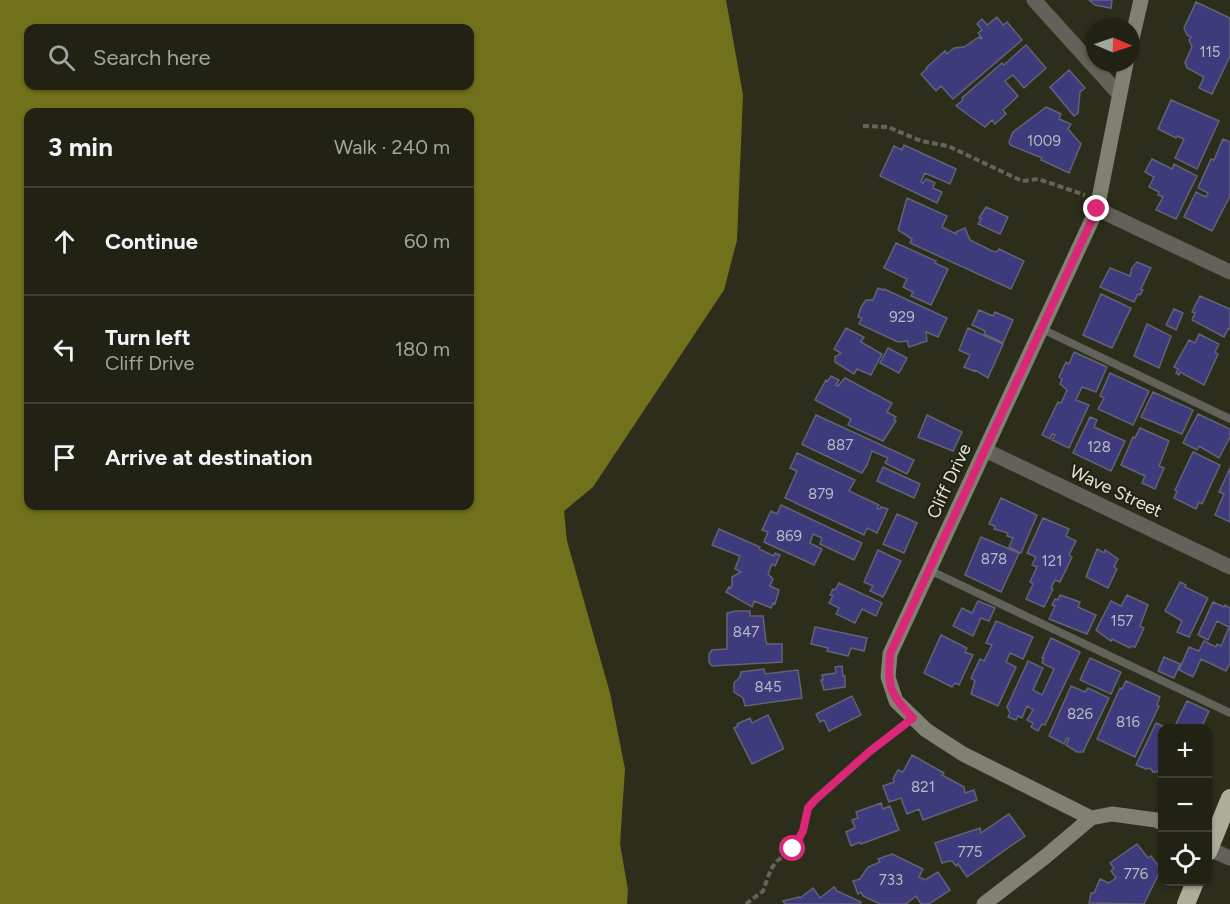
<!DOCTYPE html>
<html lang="en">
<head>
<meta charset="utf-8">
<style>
  :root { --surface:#222214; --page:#2a2a1d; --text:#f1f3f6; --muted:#a2a4a0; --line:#3f3f34 }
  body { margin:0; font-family:Figtree,sans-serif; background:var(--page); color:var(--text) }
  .controls { position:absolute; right:18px; bottom:18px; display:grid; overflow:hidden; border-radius:12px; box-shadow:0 2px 4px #0004 }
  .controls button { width:54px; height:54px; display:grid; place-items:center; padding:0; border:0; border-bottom:2px solid var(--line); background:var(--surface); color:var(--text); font:30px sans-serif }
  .compass { position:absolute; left:1086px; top:18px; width:54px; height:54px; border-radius:50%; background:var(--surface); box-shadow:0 2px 4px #0004; rotate:92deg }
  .stop { position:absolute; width:18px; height:18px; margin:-14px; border:4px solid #db2777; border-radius:50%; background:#fff }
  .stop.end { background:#db2777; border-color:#fff; box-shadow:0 2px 6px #0008 }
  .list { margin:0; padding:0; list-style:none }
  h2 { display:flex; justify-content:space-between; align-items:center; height:78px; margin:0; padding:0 24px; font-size:26px }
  h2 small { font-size:20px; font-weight:400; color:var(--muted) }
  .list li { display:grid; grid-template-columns:39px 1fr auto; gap:18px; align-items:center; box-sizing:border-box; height:108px; padding:0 24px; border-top:2px solid var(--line) }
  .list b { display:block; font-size:22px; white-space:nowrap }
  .list p { margin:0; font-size:20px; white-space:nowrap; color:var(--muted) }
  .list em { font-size:20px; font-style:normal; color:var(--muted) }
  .icon { flex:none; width:33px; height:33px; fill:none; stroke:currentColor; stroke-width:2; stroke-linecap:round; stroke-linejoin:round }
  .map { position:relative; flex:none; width:1230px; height:904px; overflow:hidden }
  .search { position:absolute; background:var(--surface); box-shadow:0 2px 4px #0004; left:24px; top:24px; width:450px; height:66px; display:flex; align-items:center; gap:15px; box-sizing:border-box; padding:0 21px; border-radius:12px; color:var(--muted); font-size:22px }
  .panel { position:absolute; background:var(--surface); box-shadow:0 2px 4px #0004; left:24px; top:108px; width:450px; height:402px; border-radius:12px }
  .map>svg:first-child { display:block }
  .water { fill:#72711b; fill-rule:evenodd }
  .building { fill:#3d3b7b; stroke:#616376; stroke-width:1.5 }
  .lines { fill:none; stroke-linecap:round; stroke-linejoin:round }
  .path { stroke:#656555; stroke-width:4; stroke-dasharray:6 3; stroke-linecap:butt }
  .lane { stroke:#62625a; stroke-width:8 }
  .street { stroke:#62625a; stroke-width:15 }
  .secondary { stroke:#808173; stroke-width:15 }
  .highway { stroke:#adae98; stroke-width:18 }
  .route { stroke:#db2777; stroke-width:8 }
  .labels { text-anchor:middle; stroke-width:4.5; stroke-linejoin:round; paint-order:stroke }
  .number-label { font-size:15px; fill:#bbbac2 }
  .street-label { font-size:18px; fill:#e5e5da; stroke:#232311 }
</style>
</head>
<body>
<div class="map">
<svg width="1230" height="904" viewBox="0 0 1230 904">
  <rect width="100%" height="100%" fill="#2d2d1b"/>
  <path class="water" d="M0 0H726L743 95 737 240 724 290 593 487 564 511 567 541 610 693 625 769 620 844 628 890 627 904H0ZM28 28H470V86H28ZM28 112H470V506H28Z"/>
  <path class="building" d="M1089 0H1112L1111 8 1095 5Z
    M1196 2 1230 18V56L1212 94 1199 88 1204 77 1187 68 1185 62 1192 47 1189 40 1191 37 1187 35 1184 28Z
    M997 17 1003 25 1007 22 1022 40 953 99 941 86 936 91 921 74 927 69 926 68 945 51 947 54 954 48 964 47 979 37 981 39 982 38 978 33 982 30 977 24 982 19 987 25Z
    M1026 45 1046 68 1024 88 1013 75 1005 81 1018 96 1003 110 1006 114 995 124 992 120 985 127 956 106 963 100 962 98 1002 63 1004 65Z
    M1069 70 1085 88 1080 92 1078 113 1074 116 1050 87Z
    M1171 100 1219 121 1197 169 1175 158 1184 139 1177 136 1176 138 1158 129Z
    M1046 107 1061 114 1059 119 1071 124 1068 129 1081 144 1069 173 1041 160 1042 158 1010 145 1009 142 1013 132Z
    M1223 139 1230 142V196L1212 231 1184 217 1196 192 1206 197 1208 193 1198 188 1211 159 1214 160Z
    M904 145 956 169 950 184 925 173 921 182 923 183 926 179 935 183 933 188 942 192 937 203 880 176 894 146 902 150Z
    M1152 159 1172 169 1174 164 1197 176 1176 219 1156 210 1163 197 1158 195 1159 192 1149 187 1154 177 1145 172Z
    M907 198 947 216 942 227 956 234V232L965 228 970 240 992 251 997 252 999 249 1024 261 1011 289 910 243 912 239 898 230Z
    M986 207 1008 217 1000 234 978 224 981 219 979 218Z
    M896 243 936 261 935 263 948 269 931 305 911 296 913 292 903 287 907 279 884 268Z
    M1137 262 1151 268 1141 289 1143 290 1140 295 1138 294 1134 302 1100 287 1110 268 1130 276 1132 268Z
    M878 288 883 290 884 289 947 318 938 337 926 332 927 341 909 347 907 341 898 342 859 324 862 318 858 317 861 307 866 300H873Z
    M1101 294 1131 308 1112 348 1083 335Z
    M1200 296 1230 309V329H1228L1224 337 1192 320 1195 313 1192 312Z
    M1174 309 1183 313 1176 330 1166 325Z
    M979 310 993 316 995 312 1013 320 1003 343 984 334 985 331 972 325Z
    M1147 324 1171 336 1159 368 1134 356Z
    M846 328 864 337 861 342 882 354 871 375 857 369 854 374 835 362V357L841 353 834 349Z
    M968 328 1003 344 988 378 975 370 974 371 964 367 970 355 959 350Z
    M1199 334 1219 344 1215 352 1218 354 1204 385 1180 372 1179 375 1176 373 1178 369 1174 367 1189 340 1195 343Z
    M888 348 907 358 899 373 880 363Z
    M1074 352 1107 367 1096 392 1082 387 1076 400 1089 405 1069 448 1052 440 1055 435 1052 434 1050 439 1042 435 1058 402 1061 403 1067 390 1060 384 1062 379 1059 377 1066 362 1069 364Z
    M1110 373 1149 391 1133 425 1098 409 1104 398 1100 396Z
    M831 376 839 380 836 385 838 386 845 378 892 403 887 412 896 417 894 420 896 421 883 441 848 425 851 419 815 400 826 380 828 381Z
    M1153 392 1193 410 1182 434 1141 417Z
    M1198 414 1230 429V437L1219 458 1199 446 1197 450 1183 443Z
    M816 415 914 460 907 474 885 463 888 458 872 451 867 465 862 473 803 445 802 444Z
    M927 415 962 432 953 451 918 437Z
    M1090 417 1097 420 1094 427 1125 441 1111 471 1073 453Z
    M1140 428 1169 441 1159 466 1164 468 1155 489 1142 483 1145 476 1121 465 1133 437 1135 438Z
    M1193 452 1220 465 1202 504 1199 502 1196 509 1174 498 1177 492 1175 490Z
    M797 453 855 480 849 491 879 505 877 508 880 509 881 507 888 509 877 533 867 528 864 535 785 498 797 471 790 468Z
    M883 467 920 484 914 498 877 481Z
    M1230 468V522L1215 515 1224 494 1219 492Z
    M1001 498 1037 515 1021 553 1009 547 1013 538 1007 536 1008 533 994 529 995 526 989 524Z
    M781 505 862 543 854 560 820 544 822 538 813 534 810 543 822 549 814 565 764 542 768 532 762 530 771 511 777 514Z
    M897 514 917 523 904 553 883 544Z
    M1043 518 1069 529 1066 536 1076 541 1069 555 1072 557 1060 582 1055 580 1051 588 1053 589 1044 607 1026 599 1033 584 1030 582 1037 567 1032 565 1036 557 1027 553Z
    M719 529 760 547 759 549 774 556 775 553 780 555 775 566 772 564 768 574 773 579 770 586 779 590 775 604 773 603 771 608 754 601 752 607 726 592 729 587 731 588 732 585V577L741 572 735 569 740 556 712 545Z
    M981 537 1019 553 1001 592 965 575Z
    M1097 549 1104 553 1105 550 1118 559 1114 567 1117 569 1108 588 1086 577Z
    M878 550 901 561 883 597 870 591 873 586 864 582Z
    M1180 582 1186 585 1185 587 1208 598 1189 637 1177 632 1182 621 1165 611Z
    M839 583 882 603 876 616 862 609 855 623 836 614 839 608 829 603 833 596 830 595 833 589 835 590Z
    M1060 595 1080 602 1078 607 1096 615 1087 634 1049 619 1055 606 1052 605 1055 599 1058 600Z
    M1127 595 1148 605 1140 626 1144 628 1135 647 1131 646 1130 648 1112 639 1111 641 1096 630 1111 601 1121 606Z
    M978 601 995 608 989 621 981 618 973 636 953 626 962 608 972 613Z
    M1213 602 1224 607 1225 605 1230 608V663L1226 671 1201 659 1193 677 1179 670 1189 647 1199 651 1204 641 1216 647 1217 644 1221 646 1229 627 1217 621 1208 640 1198 635Z
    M735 611H750V616H763L766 641 767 644H782V662L712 666 709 662V654L712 650 727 649V613Z
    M996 621 1033 637 1023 659 1010 653 1006 662 1016 667 998 706 971 694 975 681 971 678 980 659 984 661 992 645 986 643Z
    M815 627 867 638 864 651 851 648 848 656 827 651 828 648 811 644Z
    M941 635 967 648 965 652 973 655 959 685 955 683 952 687 924 673Z
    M1051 638 1080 652 1045 725 1042 724 1038 731 1031 727 1033 723 1027 720 1033 710 1027 706 1022 718 1018 716 1016 720 1008 717 1010 713 1007 707 1028 661 1043 668 1033 690 1042 695 1054 669 1042 663 1044 658H1042Z
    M1164 657 1180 664 1174 678 1158 671Z
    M1090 658 1121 672 1111 694 1080 680Z
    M842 666 843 676H845V687L824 690 821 680H823L822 675 836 673 835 667Z
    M764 669 765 674 798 670 802 698 745 706 743 698 734 692V683L740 677 741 672Z
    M1126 681 1160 697 1157 705 1159 706 1135 757 1097 739 1120 688 1122 689Z
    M1071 686 1085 692 1088 688 1109 698 1083 752H1077L1066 745 1069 739 1067 738 1064 744 1049 736Z
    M852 696 861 715 829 731 824 720 820 722 816 714Z
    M1187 701 1209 711 1201 728H1174Z
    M768 715 783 747V749L752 764 734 728 738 726 737 724 750 718 752 723Z
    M1156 723 1167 728H1162V769L1159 768 1157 772H1153L1150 768 1146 769 1136 765Z
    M912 755 944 773 942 775 964 787 965 793 974 790 977 800 923 820 919 809 907 814 901 798 889 802 883 786 894 782 893 779 898 770 903 772Z
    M881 803 883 809 890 806 899 830 861 844 860 842 851 846 846 832 855 828 852 820 858 818 856 812Z
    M1009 814 1025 836 967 877 958 864 956 866 952 861H949L942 863 935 843 980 828 981 833Z
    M1137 844 1148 858 1151 856 1161 869 1144 904 1089 903 1091 893H1094L1100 879 1109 883 1116 878 1111 871 1114 868 1110 863Z
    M892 854 923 869 919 877 925 880 938 872 950 890 929 904H921L916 896 906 904H880L863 896 861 892 858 894 853 881 860 879 868 867 880 862 878 859Z
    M834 887 837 891 861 902 860 904H785L783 901 799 897 800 898 813 888 820 898Z"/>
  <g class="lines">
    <path class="path" d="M863 126 888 127 921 141 948 146 1022 181 1038 179 1085 195
      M746 904 763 891 771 869 777 861 793 849 800 839 808 808 815 800 869 752 900 728"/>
    <path class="lane" d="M1042 329 1230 419
      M929 570 1230 713"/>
    <path class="street" d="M1034 0 1119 94
      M1097 209 1230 272
      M985 450 1230 567
      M1209 849 1230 858"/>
    <path class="secondary" d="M1131 43 1141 0
      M1091 818 963 754 926 730 896 701 888 677 890 654 1097 209 1126 63
      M984 904 1045 857 1091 818 1112 814 1156 820 1162 823"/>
    <path class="highway" d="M1208 852 1230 798
      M1186 904 1195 882"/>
  </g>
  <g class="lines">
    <path class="route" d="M793 849 803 831 808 808 815 800 869 752 913 718C890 695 887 686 890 654L1097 209"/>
  </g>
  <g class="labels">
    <g class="number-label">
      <text x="1210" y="57">115</text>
      <text x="1044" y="146">1009</text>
      <text x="902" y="322">929</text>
      <text x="840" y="450">887</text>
      <text x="1099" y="452">128</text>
      <text x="821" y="499">879</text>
      <text x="789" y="541">869</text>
      <text x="994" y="564">878</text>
      <text x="1052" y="566">121</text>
      <text x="1122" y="626">157</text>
      <text x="746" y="637">847</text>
      <text x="768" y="692">845</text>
      <text x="1080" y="719">826</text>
      <text x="1128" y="727">816</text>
      <text x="923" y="792">821</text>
      <text x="970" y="857">775</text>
      <text x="1136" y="879">776</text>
      <text x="891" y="885">733</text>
    </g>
    <g class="street-label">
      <text transform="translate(949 481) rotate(-65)" y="6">Cliff Drive</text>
      <text transform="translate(1116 491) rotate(25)" y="6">Wave Street</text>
    </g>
  </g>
</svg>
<div class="controls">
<button>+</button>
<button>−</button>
<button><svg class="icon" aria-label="locate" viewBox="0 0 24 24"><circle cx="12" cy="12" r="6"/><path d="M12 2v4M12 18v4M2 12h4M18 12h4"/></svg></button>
</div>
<svg class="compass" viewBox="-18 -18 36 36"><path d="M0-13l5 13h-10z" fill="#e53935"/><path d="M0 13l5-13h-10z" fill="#a2a4a0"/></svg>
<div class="stop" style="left:793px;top:849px"></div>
<div class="stop end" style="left:1097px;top:209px"></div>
<div class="search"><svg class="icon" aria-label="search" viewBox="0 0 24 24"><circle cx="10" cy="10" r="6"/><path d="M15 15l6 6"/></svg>Search here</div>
<section class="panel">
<h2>3 min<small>Walk · 240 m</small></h2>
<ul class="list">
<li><svg class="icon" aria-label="ahead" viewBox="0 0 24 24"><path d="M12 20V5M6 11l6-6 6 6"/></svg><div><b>Continue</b></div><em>60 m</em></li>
<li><svg class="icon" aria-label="left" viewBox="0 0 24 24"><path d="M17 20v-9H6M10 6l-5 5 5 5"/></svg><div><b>Turn left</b><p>Cliff Drive</p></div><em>180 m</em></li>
<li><svg class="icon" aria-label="arrive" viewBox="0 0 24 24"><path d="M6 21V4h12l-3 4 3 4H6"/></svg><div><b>Arrive at destination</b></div></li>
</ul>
</section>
</div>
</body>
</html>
